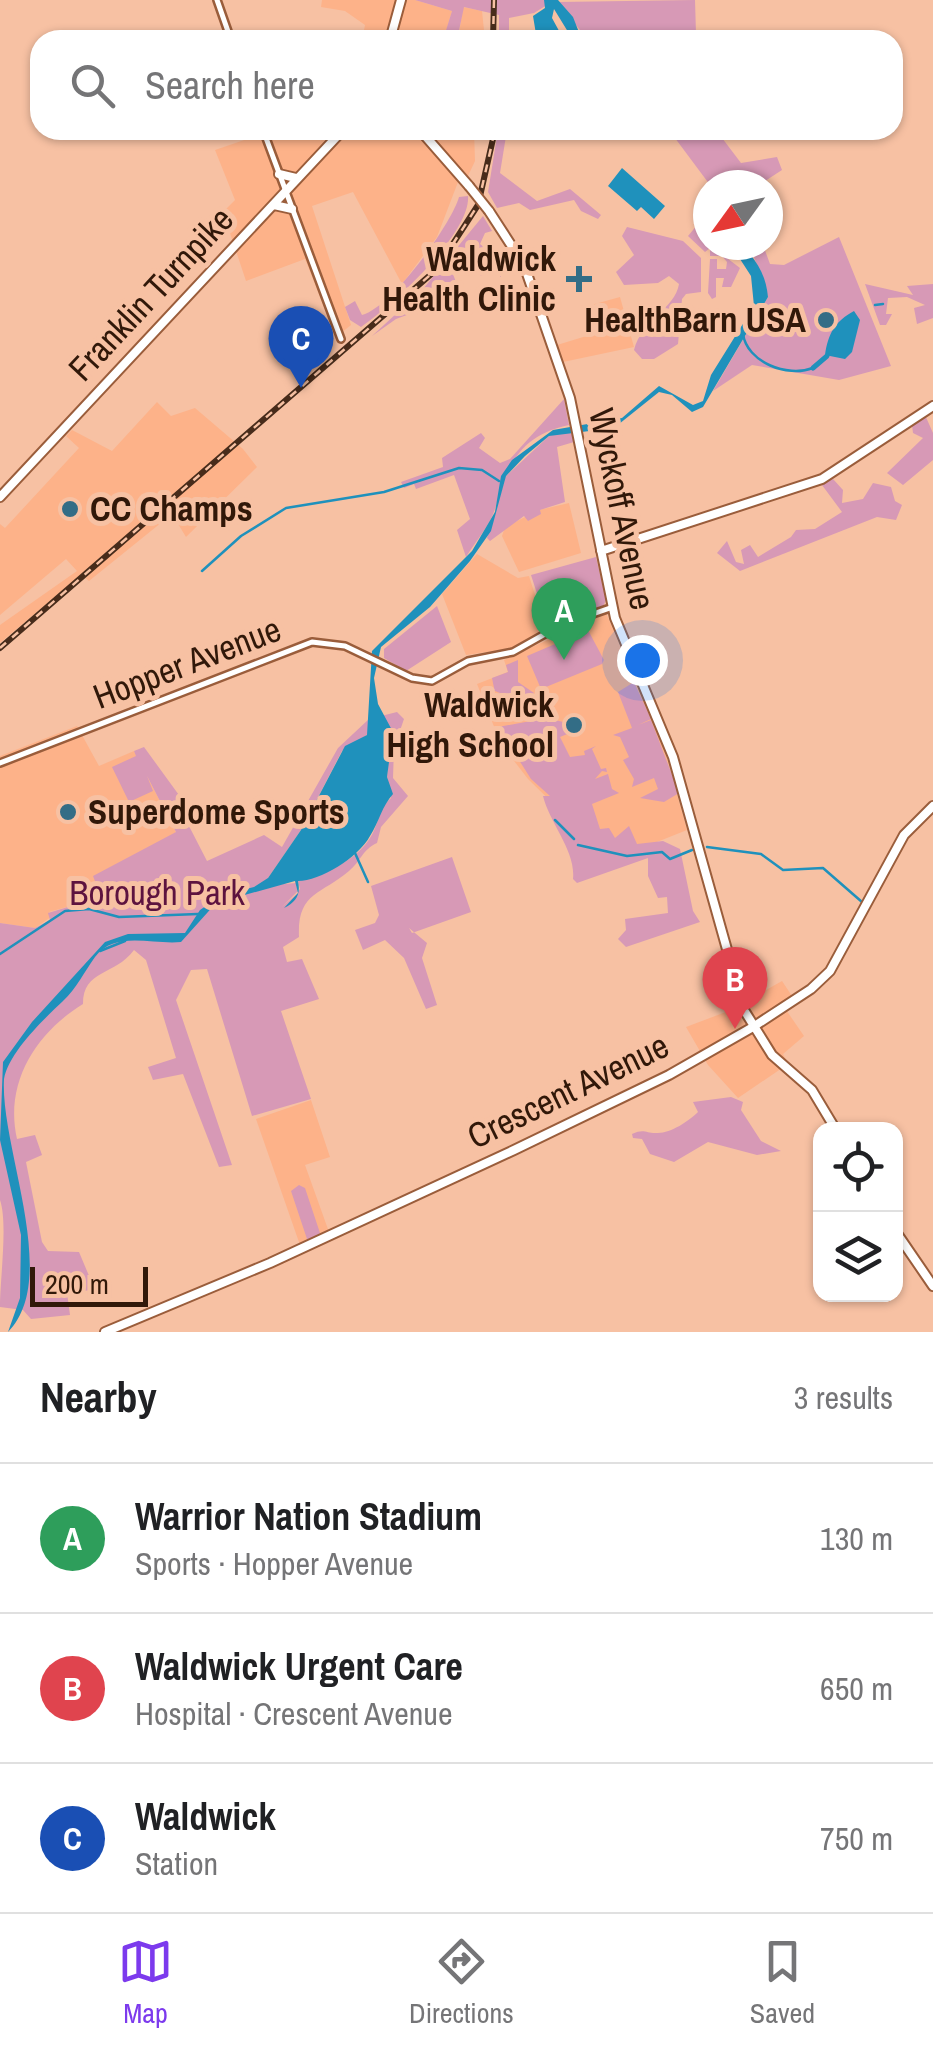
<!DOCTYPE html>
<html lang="en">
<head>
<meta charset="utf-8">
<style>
  :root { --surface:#fff; --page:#f2f2f2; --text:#202124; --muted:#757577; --line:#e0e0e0; --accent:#7c3aed }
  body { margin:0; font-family:"Archivo Narrow",sans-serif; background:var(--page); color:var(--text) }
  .controls { position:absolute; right:30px; bottom:30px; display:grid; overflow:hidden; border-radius:20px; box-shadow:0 2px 8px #0004 }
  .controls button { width:90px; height:90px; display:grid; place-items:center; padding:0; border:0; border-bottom:2px solid var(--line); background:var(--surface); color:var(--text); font:50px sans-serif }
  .compass { position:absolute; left:693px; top:170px; width:90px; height:90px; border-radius:50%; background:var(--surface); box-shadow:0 2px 8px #0004; rotate:237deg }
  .scale { position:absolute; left:30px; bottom:25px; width:118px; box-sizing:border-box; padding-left:10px; border:5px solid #311809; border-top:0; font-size:28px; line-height:35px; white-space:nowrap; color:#311809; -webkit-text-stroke:8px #f7c1a3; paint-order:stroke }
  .you { position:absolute; left:642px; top:660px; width:35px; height:35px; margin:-25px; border:8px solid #fff; border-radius:50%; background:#1a73e8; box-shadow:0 0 0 15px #1a73e833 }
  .badge { display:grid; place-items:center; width:65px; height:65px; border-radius:50%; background:var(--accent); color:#fff; font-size:32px; font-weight:700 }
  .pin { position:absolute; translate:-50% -82px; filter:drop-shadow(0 2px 5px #0008) }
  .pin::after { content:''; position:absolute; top:52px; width:35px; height:30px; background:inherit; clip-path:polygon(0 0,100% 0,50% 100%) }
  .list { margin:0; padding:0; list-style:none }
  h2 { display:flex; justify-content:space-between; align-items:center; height:130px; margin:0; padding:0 40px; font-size:42px }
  h2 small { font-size:32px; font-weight:400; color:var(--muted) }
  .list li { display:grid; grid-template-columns:65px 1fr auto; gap:30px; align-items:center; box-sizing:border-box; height:150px; padding:0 40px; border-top:2px solid var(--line) }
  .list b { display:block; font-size:38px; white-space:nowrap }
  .list p { margin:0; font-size:32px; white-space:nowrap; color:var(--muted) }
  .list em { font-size:32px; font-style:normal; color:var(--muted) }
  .icon { flex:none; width:55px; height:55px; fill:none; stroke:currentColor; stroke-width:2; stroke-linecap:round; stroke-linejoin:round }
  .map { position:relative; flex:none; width:933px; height:1332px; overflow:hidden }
  .search { position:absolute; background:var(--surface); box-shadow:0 2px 8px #0004; left:30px; right:30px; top:30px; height:110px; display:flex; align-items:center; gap:25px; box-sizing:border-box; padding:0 35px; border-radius:30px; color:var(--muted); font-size:38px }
  .sheet { height:580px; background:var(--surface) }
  nav { display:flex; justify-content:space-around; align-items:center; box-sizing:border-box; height:140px; border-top:2px solid var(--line); background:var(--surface); font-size:28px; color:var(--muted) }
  nav a { display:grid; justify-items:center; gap:5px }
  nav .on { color:var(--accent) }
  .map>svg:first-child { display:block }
  .built { fill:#fdb289 }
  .green { fill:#d799b6; fill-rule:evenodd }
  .water { fill:#1f91bc }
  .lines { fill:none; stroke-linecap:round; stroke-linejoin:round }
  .stream { stroke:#1f91bc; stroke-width:2.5 }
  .canal { stroke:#1f91bc; stroke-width:5 }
  .minor-casing { stroke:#9a5d3b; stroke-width:10 }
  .major-casing { stroke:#9a5d3b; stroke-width:12 }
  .minor { stroke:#fff; stroke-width:5 }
  .major { stroke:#fff; stroke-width:8 }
  .rail-casing { stroke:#482c1b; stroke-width:6 }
  .rail { stroke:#f7c1a3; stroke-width:2.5; stroke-dasharray:8; stroke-linecap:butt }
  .major-bridge-casing { stroke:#9a5d3b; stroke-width:12; stroke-linecap:butt }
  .major-bridge { stroke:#fff; stroke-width:8 }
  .poi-dot { fill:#336d86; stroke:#f7c1a3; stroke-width:4 }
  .labels { text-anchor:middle; stroke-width:10; stroke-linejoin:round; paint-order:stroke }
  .poi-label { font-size:35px; font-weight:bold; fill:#311809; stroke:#f7c1a3; text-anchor:end }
  .street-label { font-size:35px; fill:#311809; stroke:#f7c1a3 }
  .park-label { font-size:35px; fill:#5d133f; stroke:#f7c1a3 }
</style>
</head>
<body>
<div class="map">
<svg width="933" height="1332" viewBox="0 0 933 1332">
  <rect width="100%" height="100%" fill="#f7c1a3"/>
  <path class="built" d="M322 0H415L452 11 445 35 438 33 436 40H362L365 25 345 11 321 7Z
    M463 7 482 11 485 40H458Z
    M258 130H337L305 166 345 130H414L458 182 437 237 402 284 353 192 312 206 351 325 336 337 305 259 246 281 223 212 235 200 215 150 259 135Z
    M424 130H474L475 161 468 176Z
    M620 297 634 347 563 362 557 345 593 334 584 307Z
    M157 402 171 416 195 408 243 449 257 467 186 537 172 514 89 581 81 575 0 643V625L77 571 66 559 0 615V524L5 528 79 448 66 436 72 430 112 451Z
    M569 503 581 553 519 572 502 536 505 527 539 510Z
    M477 554 518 578 529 576 546 629 515 648 466 655 442 594Z
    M606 613 665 752 687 830 647 846 597 840 580 830 528 779 501 744 477 684 508 672 504 660Z
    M77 726 99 766 134 751 176 832 102 897 49 912 51 917 35 928 0 923V756Z
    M782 981 792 996 782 1004 804 1036 783 1054 788 1064 738 1098 708 1065 686 1027 731 1010Z
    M311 1100 330 1157 305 1165 329 1232 300 1245 256 1119Z"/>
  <path class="green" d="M415 0H555L534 13 509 18V40H499V15L464 7 457 40H443L452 11Z
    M695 0 696 34 689 40H582L580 30 558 2Z
    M498 130H507L500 173 537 201 570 189 601 215 598 219 581 211 574 200 530 210 519 203 497 208 488 192Z
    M669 130H716L741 163 777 157 782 170 759 185H710Z
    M468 196C471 234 390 307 361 327L350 320 345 307 355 301 362 315C391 308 451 225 459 197Z
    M708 212V245H723V255L740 268 731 287H722L724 278H716V297L712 299 708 293 710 259H717V269H726L727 262 722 256H710V248L705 252 688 236Z
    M483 216 492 231 485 233 480 244 500 260 501 277 492 270 481 276 468 258 467 264 451 269 456 282 438 291 431 306 396 319 372 336 423 289Z
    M627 227 683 241 701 258V292L686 294 682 299 678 344 654 359H642L634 350C642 319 675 309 679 284L669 276 658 283 624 285 616 272 634 255 622 236Z
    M839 237 891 366 839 380 752 365 713 391 768 297 754 257 743 245H763L770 264 784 265Z
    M865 284 913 295 907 286 933 284V318L917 324 914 308 925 305 907 297 888 298 886 314H892L886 325H880Z
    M564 399 569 425C518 436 508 466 495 509 490 525 475 542 466 557L457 530 470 519 454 475 416 489 414 484 404 488 401 482 443 467 442 458 481 433 485 438 479 448 500 463 510 459Z
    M925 415 933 433V460L903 485 887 473 923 438 913 433 912 425Z
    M570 429 574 442 557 447 565 502 540 510 541 514 528 521 524 516 490 541 487 538 506 476 549 436Z
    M833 479 843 490 842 503 863 499 873 483 891 487 895 501 902 505 896 520 877 517 740 571 717 553 727 541 736 562 744 564 741 550 750 545 758 557 791 537 796 530 815 529 842 512 822 485Z
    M596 557 606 600 603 607 547 625 531 575Z
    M437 606 451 642 406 671 384 658V649Z
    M588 630 604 660 602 664 541 689 527 656Z
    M518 660V682L534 693 526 702 537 698 540 704 510 713 492 696 500 693 490 689 494 688 492 678 508 672 506 665Z
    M634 682 651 719 638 725 651 720 679 793 664 802 640 798 658 789 654 778 632 787 634 779 623 760 629 757 620 737 613 735 632 728 618 692Z
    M397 712 404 719 394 748 393 778 408 796 381 827 377 843C362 850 361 861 349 871 321 895 297 892 299 937L283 947 287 962 302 959 319 999 281 1011 311 1099 252 1116 207 969 191 970 176 1000 232 1165 219 1167 183 1074 153 1080 148 1067 176 1058 146 960 134 950C115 976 83 969 83 1004 37 1032 4 1082 17 1139L35 1135 42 1155 26 1162 42 1242 48 1251 79 1252 95 1290 80 1291 70 1272 65 1278 70 1315 31 1319 23 1310 0 1307C0 1278 8 1223 0 1200V923L35 928 50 920 48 913 101 897 93 876 176 832 147 776 153 791 129 802 112 767 136 756 134 751 144 747 184 802 190 828 207 861 264 835 282 847 338 748 369 719ZM367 735 390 740 387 777 391 798C377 809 379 827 368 841 351 864 323 874 298 881L300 889 282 907 298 893 296 883 272 885 268 878 301 830 342 751Z
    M570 717 577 730 560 737 570 757 585 755 584 751 596 746 592 749 601 769 606 768 607 772 602 771 595 779 608 774 612 789 619 793 592 804 600 829 609 828 615 838 629 826 637 844 663 841 680 849 693 911 700 922 626 947 618 939 626 930 625 919 668 913 667 897 658 898 648 876V858L577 883 573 879C576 851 550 824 543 796H550L531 779 498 727 547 718 563 722Z
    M452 857 471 912 412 933 409 928 427 943 422 958 437 1005 426 1009 404 958 385 940 363 950 355 930 375 923 379 915 371 886Z
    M731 1097 743 1102 741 1110 761 1141 781 1151 757 1155 708 1142 674 1162 650 1154 642 1139 633 1138 632 1134C645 1128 646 1134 658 1133 671 1133 689 1121 698 1112L693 1102Z
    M299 1185 305 1188 320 1233 312 1241 307 1239 291 1191Z"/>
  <path class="water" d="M544 0H558L573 17 582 40H573L554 9 552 18 564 40H537L533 16 545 8Z
    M622 168 665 206 654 219 641 207 637 211 608 186Z
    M731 245H743C757 262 766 275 768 297L703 407 692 412 672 395 659 392 614 428 549 436 525 456 506 476 491 531 470 561 430 607 381 647 374 678 378 704 393 732 387 777 393 794C382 806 379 822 370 836 358 858 320 881 298 881 301 895 296 902 284 908L298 893 295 881 216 903 181 942C152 945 115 930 95 957 84 972 77 988 63 1001 44 1019 9 1052 4 1079 0 1148 61 1278 8 1332L20 1298 21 1235 0 1140 3 1062 32 1022 105 942 128 934 185 933 200 910 222 895 254 887 268 878 301 830 345 746 367 735 372 651 472 551 495 512 501 476 512 460 553 430 622 418 659 386 693 405 703 401 711 375 754 306 751 276Z
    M854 311 860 320 852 352 845 359 825 355C828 334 835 321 854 311Z"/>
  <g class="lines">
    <path class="stream" d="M875 305 883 304
      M743 334C747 362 787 378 813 368
      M202 571 241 536 286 508 384 492 459 468 482 470 499 481
      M555 820 574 839
      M578 845 627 856 662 852 670 859 692 850
      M707 847 761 854 783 870 823 868 862 902
      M355 853 368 882
      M100 951 125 941
      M0 954 65 911 89 909 119 917 198 914
      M78 977 88 963"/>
    <path class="canal" d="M813 368 827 356"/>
    <g class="minor-casing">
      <path id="minor" d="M217 0 231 40
        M263 130 341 339
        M0 763 312 642 345 646 412 678 432 681 468 661 513 652 561 625 613 607"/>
    </g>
    <g class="major-casing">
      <path id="major" d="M390 40 401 0
        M420 130 469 186
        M279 174 296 178
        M274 205 292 209
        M489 211 524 265 570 398 615 618 673 757 744 1010 772 1055 812 1090 836 1130
        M0 497 343 130
        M601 551 822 479 933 406
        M896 1232 933 1286
        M105 1332 270 1263 514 1150 669 1075 753 1027 811 989 830 971 904 835 933 806"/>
    </g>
    <use href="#minor" class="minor"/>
    <use href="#major" class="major"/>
    <g class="rail-casing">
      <path id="rail" d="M493 40 494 0
        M0 648 436 270 478 205 495 130"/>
    </g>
    <use href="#rail" class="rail"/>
    <g class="major-bridge-casing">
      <path id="major-bridge" d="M469 186 489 211"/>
    </g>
    <use href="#major-bridge" class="major-bridge"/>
  </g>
  <g class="poi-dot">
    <path d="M574 264h10v10h10v10h-10v10h-10v-10h-10v-10h10z"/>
    <circle cx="826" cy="320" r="10"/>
    <circle cx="70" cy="509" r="10"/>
    <circle cx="574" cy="725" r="10"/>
    <circle cx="68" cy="812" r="10"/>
  </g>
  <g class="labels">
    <g class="poi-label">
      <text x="556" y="271">Waldwick<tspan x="556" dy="40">Health Clinic</tspan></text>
      <text x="806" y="332">HealthBarn USA</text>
      <text x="90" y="521" text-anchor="start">CC Champs</text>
      <text x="554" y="717">Waldwick<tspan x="554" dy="40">High School</tspan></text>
      <text x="88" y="824" text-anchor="start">Superdome Sports</text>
    </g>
    <g class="street-label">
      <text transform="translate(151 294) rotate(-47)" y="12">Franklin Turnpike</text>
      <text transform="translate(622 509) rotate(78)" y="12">Wyckoff Avenue</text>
      <text transform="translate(187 663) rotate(-21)" y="12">Hopper Avenue</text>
      <text transform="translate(568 1091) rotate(-26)" y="12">Crescent Avenue</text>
    </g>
    <g class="park-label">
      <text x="157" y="905">Borough Park</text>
    </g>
  </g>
</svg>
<div class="controls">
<button><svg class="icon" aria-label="locate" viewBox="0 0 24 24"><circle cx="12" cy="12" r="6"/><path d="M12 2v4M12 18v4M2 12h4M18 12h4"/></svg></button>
<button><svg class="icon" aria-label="layers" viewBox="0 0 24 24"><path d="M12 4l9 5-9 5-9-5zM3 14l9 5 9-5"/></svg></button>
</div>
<svg class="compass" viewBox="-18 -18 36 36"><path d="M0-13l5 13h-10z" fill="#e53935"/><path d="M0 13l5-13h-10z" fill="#757577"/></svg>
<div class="scale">200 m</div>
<div class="you"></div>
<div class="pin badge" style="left:564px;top:660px;background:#2e9e5b">A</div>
<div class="pin badge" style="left:735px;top:1029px;background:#e0444e">B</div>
<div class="pin badge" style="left:301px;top:388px;background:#1a4fb4">C</div>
<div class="search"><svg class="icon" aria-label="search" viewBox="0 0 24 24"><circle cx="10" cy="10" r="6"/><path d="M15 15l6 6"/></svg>Search here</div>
</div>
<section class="sheet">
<h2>Nearby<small>3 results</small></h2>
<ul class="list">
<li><span class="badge" style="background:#2e9e5b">A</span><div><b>Warrior Nation Stadium</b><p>Sports · Hopper Avenue</p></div><em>130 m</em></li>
<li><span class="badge" style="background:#e0444e">B</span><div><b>Waldwick Urgent Care</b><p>Hospital · Crescent Avenue</p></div><em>650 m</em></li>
<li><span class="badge" style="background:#1a4fb4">C</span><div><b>Waldwick</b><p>Station</p></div><em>750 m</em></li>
</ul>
</section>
<nav>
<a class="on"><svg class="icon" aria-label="map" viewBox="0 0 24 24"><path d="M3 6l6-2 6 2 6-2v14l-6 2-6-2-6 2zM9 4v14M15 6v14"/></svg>Map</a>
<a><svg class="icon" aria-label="directions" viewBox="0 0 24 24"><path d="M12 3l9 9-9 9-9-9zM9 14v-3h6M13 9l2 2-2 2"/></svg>Directions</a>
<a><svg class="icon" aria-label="saved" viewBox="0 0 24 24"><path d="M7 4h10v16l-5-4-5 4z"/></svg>Saved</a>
</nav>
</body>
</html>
